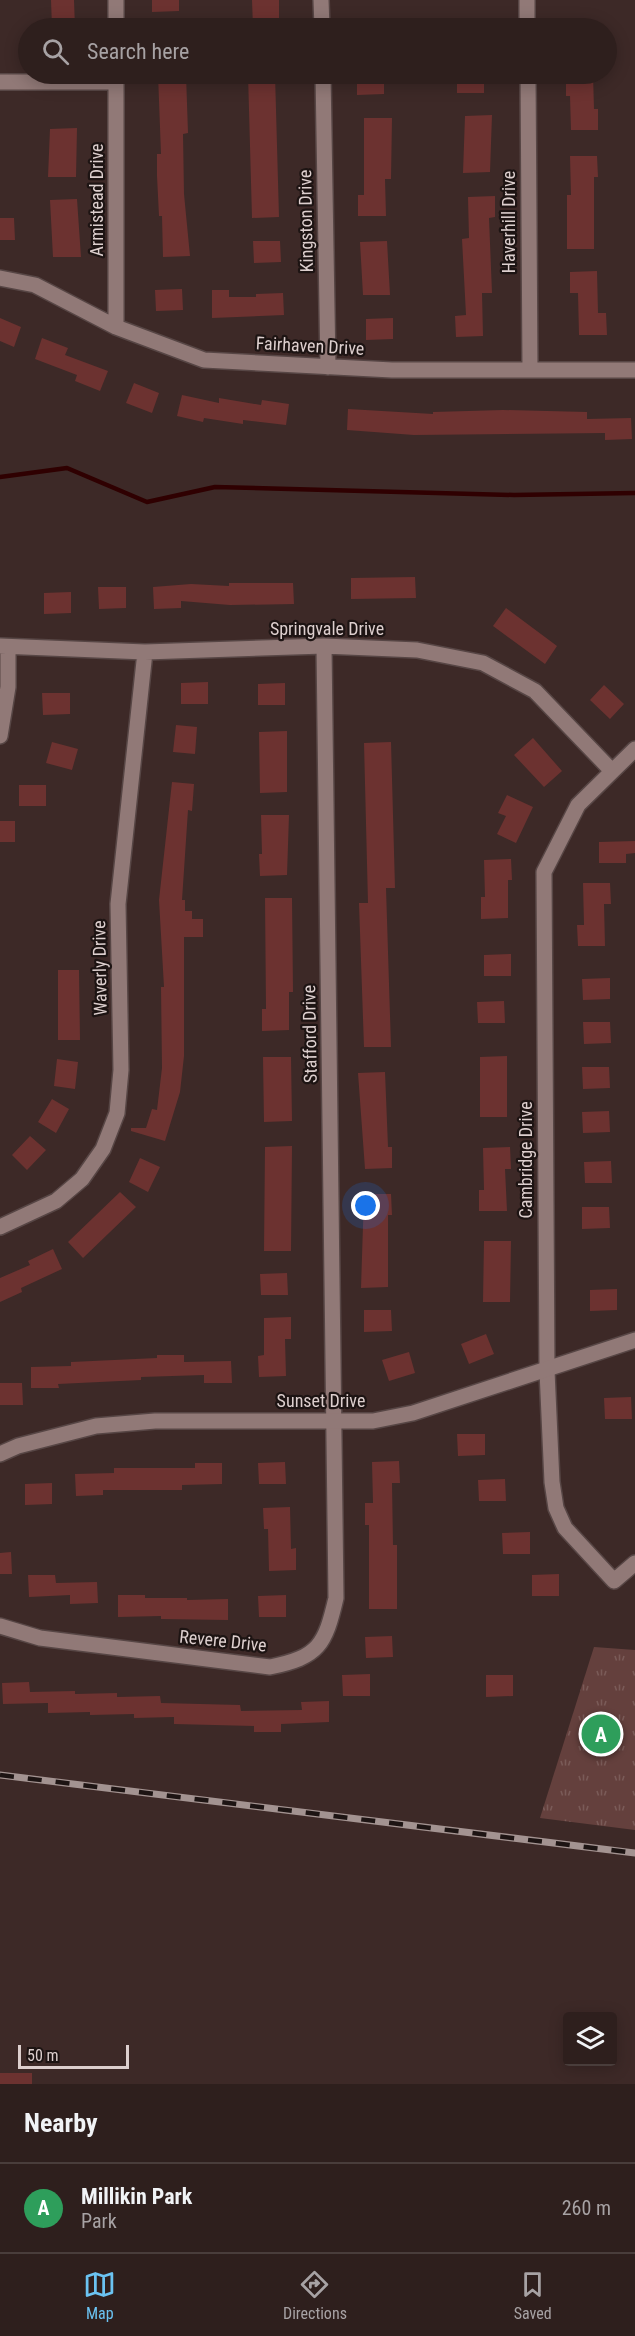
<!DOCTYPE html>
<html lang="en">
<head>
<meta charset="utf-8">
<style>
  :root { --surface:#2e1f1d; --page:#362726; --text:#f1f3f6; --muted:#a7a2a4; --line:#493d3b; --accent:#6bc3f2 }
  body { margin:0; font-family:"Roboto Condensed",sans-serif; background:var(--page); color:var(--text) }
  .controls { position:absolute; right:18px; bottom:18px; display:grid; overflow:hidden; border-radius:6px; box-shadow:0 3px 15px #0003 }
  .controls button { width:54px; height:54px; display:grid; place-items:center; padding:0; border:0; border-bottom:2px solid var(--line); background:var(--surface); color:var(--text); font:30px sans-serif }
  .scale { position:absolute; left:18px; bottom:15px; width:111px; box-sizing:border-box; padding-left:6px; border:3px solid #ddcfce; border-top:0; font-size:16px; line-height:21px; white-space:nowrap; color:#ddcfce; -webkit-text-stroke:4px #1d1413; paint-order:stroke }
  .you { position:absolute; left:366px; top:1206px; width:21px; height:21px; margin:-15px; border:4px solid #fff; border-radius:50%; background:#1a73e8; box-shadow:0 0 0 9px #1a73e833 }
  .badge { display:grid; place-items:center; width:39px; height:39px; border-radius:50%; background:var(--accent); color:#fff; font-size:20px; font-weight:700 }
  .pin { position:absolute; translate:-50% -50%; border:3px solid #fff; box-shadow:0 2px 6px #0006 }
  .list { margin:0; padding:0; list-style:none }
  h2 { display:flex; justify-content:space-between; align-items:center; height:78px; margin:0; padding:0 24px; font-size:26px }
  h2 small { font-size:20px; font-weight:400; color:var(--muted) }
  .list li { display:grid; grid-template-columns:39px 1fr auto; gap:18px; align-items:center; box-sizing:border-box; height:90px; padding:0 24px; border-top:2px solid var(--line) }
  .list b { display:block; font-size:22px; white-space:nowrap }
  .list p { margin:0; font-size:20px; white-space:nowrap; color:var(--muted) }
  .list em { font-size:20px; font-style:normal; color:var(--muted) }
  .icon { flex:none; width:33px; height:33px; fill:none; stroke:currentColor; stroke-width:2; stroke-linecap:round; stroke-linejoin:round }
  .map { position:relative; flex:none; width:635px; height:2084px; overflow:hidden }
  .search { position:absolute; background:var(--surface); box-shadow:0 3px 15px #0003; left:18px; right:18px; top:18px; height:66px; display:flex; align-items:center; gap:15px; box-sizing:border-box; padding:0 21px; border-radius:33px; color:var(--muted); font-size:22px }
  .sheet { height:168px; background:var(--surface) }
  nav { display:flex; justify-content:space-around; align-items:center; box-sizing:border-box; height:84px; border-top:2px solid var(--line); background:var(--surface); font-size:16px; color:var(--muted) }
  nav a { display:grid; justify-items:center; gap:3px }
  nav .on { color:var(--accent) }
  .map>svg:first-child { display:block }
  .park { fill:url(#park-tufts) }
  .lines { fill:none; stroke-linecap:round; stroke-linejoin:round }
  .stream { stroke:#2f0001; stroke-width:4.5 }
  .building { fill:#6c3230 }
  .minor-casing { stroke:#574645; stroke-width:18 }
  .tertiary-casing { stroke:#574645; stroke-width:18 }
  .minor { stroke:#917977; stroke-width:15 }
  .tertiary { stroke:#917977; stroke-width:15 }
  .rail-casing { stroke:#a39391; stroke-width:7 }
  .rail { stroke:#1d1413; stroke-width:4.5; stroke-dasharray:14; stroke-linecap:butt }
  .labels { text-anchor:middle; stroke-width:4.5; stroke-linejoin:round; paint-order:stroke }
  .street-label { font-size:18px; fill:#ddcfce; stroke:#1d1413 }
</style>
</head>
<body>
<div class="map">
<svg width="635" height="2084" viewBox="0 0 635 2084">
  <defs>
    <pattern id="park-tufts" width="24" height="20" patternUnits="userSpaceOnUse" patternTransform="scale(1.5)"><rect width="24" height="20" fill="#64403d"/><path d="M3 7l-1-3M5 7V3M7 7l1-3M15 17l-1-3M17 17v-4M19 17l1-3" fill="none" stroke="#7a5b58"/></pattern>
  </defs>
  <rect width="100%" height="100%" fill="#3d2927"/>
  <path class="park" d="M594 1647 635 1650V1830L540 1818Z"/>
  <g class="lines">
    <path class="stream" d="M0 477 67 468 147 502 215 487 514 495 635 493"/>
  </g>
  <path class="building" d="M51 0H74L75 28H52Z
    M152 0H179V11L152 12Z
    M252 0H279V28H253Z
    M158 74H186L188 133 183 134 184 194 190 256 163 257 162 216H159L157 176V154H161Z
    M248 74H275L279 217 252 218Z
    M357 74H384V94L357 95Z
    M457 74H484V93H457Z
    M593 74 594 109H598V130H571L570 96H566V75Z
    M492 115 490 172 463 173 465 116Z
    M364 118H392L391 179H385L386 216H358V195H364Z
    M77 128 76 177H48L50 129Z
    M570 156H597L598 177H594V249H567V195H571Z
    M495 196V217L489 218 492 293H482L483 336 456 337 455 316 466 315 462 239 469 238 468 197Z
    M77 199 81 257H53L50 200Z
    M0 218H14L15 240H0Z
    M253 241H280L281 262 254 263Z
    M387 241 390 295H363L360 242Z
    M597 271 598 313H606L607 335H579L578 293H570V272Z
    M182 289 183 310 156 311 155 290Z
    M212 290H229V297H256V294L283 293 284 315 212 318Z
    M0 318 21 327 14 347 0 341Z
    M393 318V339L366 340V319Z
    M42 338 68 348 65 355 108 371 100 391 75 381 77 375 35 359Z
    M134 383 159 393 152 413 126 403Z
    M182 395 219 403V398L261 405 262 400 289 404 286 425 243 420V424L204 418 203 422 177 416Z
    M348 409 433 414V412L503 410 587 412V419L631 418 632 439 605 440V433L414 435 347 430Z
    M415 577 416 598 351 599V578Z
    M229 583H293L294 604 230 605 181 601V608L154 609 153 587 191 584 229 586Z
    M98 587H126V608L99 609Z
    M71 592V613L44 614V593Z
    M506 608 557 646 545 664 493 626Z
    M208 682V704H181V683Z
    M285 683V705H258V684Z
    M604 685 624 704 610 719 590 700Z
    M42 693H70V714L43 715Z
    M176 725 197 727 195 754 173 752Z
    M287 731V792L260 793 259 732Z
    M533 738 562 771 544 787 514 755Z
    M52 742 78 749 72 770 46 763Z
    M391 742 395 888H386L391 1047H364L359 903H368L364 743Z
    M172 782 194 784 192 811 188 810 182 900H185V911H192V919H203V937H184V1056L180 1092 165 1141 131 1131V1128H146L152 1109 157 1110 162 1068 161 987H164L159 900Z
    M19 785H46V806H19Z
    M507 795 533 807 516 843 497 834 506 816 498 813Z
    M261 815H289L287 875 260 876 259 854H262Z
    M0 821H15V842H0Z
    M635 841V853L626 854V863H599V842Z
    M511 859 512 880H508V918L481 919V897H485L484 860Z
    M583 883H610L611 904H604L605 946H578L577 925H584Z
    M265 898H292L293 992H289V1030L262 1031V1009H266Z
    M511 954V976H484V955Z
    M58 970H79L80 1040H58Z
    M610 978V999L583 1000 582 979Z
    M504 1001 505 1023H478L477 1002Z
    M583 1022H610L611 1043 584 1044Z
    M507 1056V1117H480V1057Z
    M263 1057H291L292 1121 264 1122Z
    M57 1059 78 1062 75 1089 54 1086Z
    M582 1067H609L610 1088 583 1089Z
    M385 1072 388 1147H392V1168L365 1169 358 1073Z
    M52 1099 69 1109 56 1133 38 1122Z
    M609 1111 610 1132 583 1133 582 1112Z
    M30 1136 46 1150 27 1170 12 1155Z
    M292 1146 291 1251H264L265 1147Z
    M510 1147 511 1169H505L507 1211H479V1190H484L483 1148Z
    M140 1158 160 1167 148 1192 129 1182Z
    M611 1161 612 1183H585L584 1162Z
    M120 1192 136 1207 83 1258 68 1242Z
    M364 1194H391L392 1215H388V1287L361 1288Z
    M582 1207H609L610 1228 582 1229Z
    M484 1241H511L510 1302H483Z
    M53 1249 62 1269 21 1288 22 1292 0 1302V1278L30 1265 28 1261Z
    M287 1273 288 1295H261L260 1274Z
    M617 1289V1310L590 1311V1290Z
    M364 1310H391L392 1331 364 1332Z
    M291 1317V1339H285L286 1376 259 1377 258 1356 264 1355V1318Z
    M486 1334 494 1354 469 1364 461 1344Z
    M409 1352 415 1373 389 1381 382 1360Z
    M157 1355H184V1362L231 1361 232 1383H204V1375L141 1377V1380L58 1384 59 1388H31V1367L71 1366V1362L157 1358Z
    M0 1383H22L23 1405H0Z
    M631 1397 632 1419H605L604 1398Z
    M457 1434H485V1455L458 1456Z
    M399 1461 400 1483H392L393 1545H397V1609H369V1525H365V1503H373L372 1462Z
    M285 1462 286 1484H259L258 1463Z
    M195 1463H222V1484L182 1485V1490H103V1495L76 1496 75 1474 114 1473V1468H195Z
    M505 1479 506 1501H479L478 1480Z
    M52 1483V1504L25 1505V1484Z
    M290 1507 291 1549 296 1548V1570L269 1571 268 1529H264L263 1508Z
    M530 1532V1554H503L502 1533Z
    M11 1552 12 1574H0V1553Z
    M559 1574V1596H532V1575Z
    M28 1575H55L56 1583 97 1582 98 1603 70 1604V1595L29 1597Z
    M118 1595H145V1598H187V1600L228 1599V1620L161 1619V1616L118 1617Z
    M286 1595V1617H259L258 1596Z
    M392 1636 393 1657 366 1658 365 1637Z
    M370 1674V1696H343L342 1675Z
    M486 1675H513V1696L486 1697Z
    M29 1682 30 1692 75 1691V1694L117 1693V1697L160 1696 161 1703 240 1705 241 1711 302 1710 301 1702 329 1701V1722L281 1724V1732H254V1726L174 1724V1717L134 1718V1714L90 1715V1712L48 1713V1703L3 1704 2 1683Z
    M0 2073H32V2084H0Z"/>
  <g class="lines">
    <g class="minor-casing">
      <path id="minor" d="M116 0V28
        M321 0 322 28
        M527 0V28
        M116 74V327
        M323 74 328 367
        M528 74 530 369
        M0 82H116
        M0 278 35 285 116 327 204 360 392 370H635
        M0 646 145 652 324 646 417 650 483 663 535 691 611 770
        M0 736 8 687V648
        M635 749 578 805 544 872 547 1371 552 1482 556 1508 565 1528 614 1581 635 1563
        M0 1227 56 1201 82 1179 103 1149 117 1113 121 1070 118 904 145 652
        M0 1626 40 1638 270 1667C319 1657 325 1645 336 1598L324 646"/>
    </g>
    <g class="tertiary-casing">
      <path id="tertiary" d="M0 1454 18 1446 96 1426 155 1421H373L413 1413 635 1340"/>
    </g>
    <use href="#minor" class="minor"/>
    <use href="#tertiary" class="tertiary"/>
    <g class="rail-casing">
      <path id="rail" d="M0 1775 635 1853"/>
    </g>
    <use href="#rail" class="rail"/>
  </g>
  <g class="labels">
    <g class="street-label">
      <text transform="translate(97 200) rotate(-90)" y="6">Armistead Drive</text>
      <text transform="translate(306 221) rotate(-91)" y="6">Kingston Drive</text>
      <text transform="translate(509 222) rotate(-90)" y="6">Haverhill Drive</text>
      <text transform="translate(310 346) rotate(3)" y="6">Fairhaven Drive</text>
      <text x="327" y="635">Springvale Drive</text>
      <text transform="translate(100 968) rotate(-91)" y="6">Waverly Drive</text>
      <text transform="translate(310 1034) rotate(-91)" y="6">Stafford Drive</text>
      <text transform="translate(526 1160) rotate(-90)" y="6">Cambridge Drive</text>
      <text x="321" y="1407">Sunset Drive</text>
      <text transform="translate(223 1641) rotate(6)" y="6">Revere Drive</text>
    </g>
  </g>
</svg>
<div class="controls">
<button><svg class="icon" aria-label="layers" viewBox="0 0 24 24"><path d="M12 4l9 5-9 5-9-5zM3 14l9 5 9-5"/></svg></button>
</div>
<div class="scale">50 m</div>
<div class="you"></div>
<div class="pin badge" style="left:601px;top:1734px;background:#2e9e5b">A</div>
<div class="search"><svg class="icon" aria-label="search" viewBox="0 0 24 24"><circle cx="10" cy="10" r="6"/><path d="M15 15l6 6"/></svg>Search here</div>
</div>
<section class="sheet">
<h2>Nearby<small></small></h2>
<ul class="list">
<li><span class="badge" style="background:#2e9e5b">A</span><div><b>Millikin Park</b><p>Park</p></div><em>260 m</em></li>
</ul>
</section>
<nav>
<a class="on"><svg class="icon" aria-label="map" viewBox="0 0 24 24"><path d="M3 6l6-2 6 2 6-2v14l-6 2-6-2-6 2zM9 4v14M15 6v14"/></svg>Map</a>
<a><svg class="icon" aria-label="directions" viewBox="0 0 24 24"><path d="M12 3l9 9-9 9-9-9zM9 14v-3h6M13 9l2 2-2 2"/></svg>Directions</a>
<a><svg class="icon" aria-label="saved" viewBox="0 0 24 24"><path d="M7 4h10v16l-5-4-5 4z"/></svg>Saved</a>
</nav>
</body>
</html>
